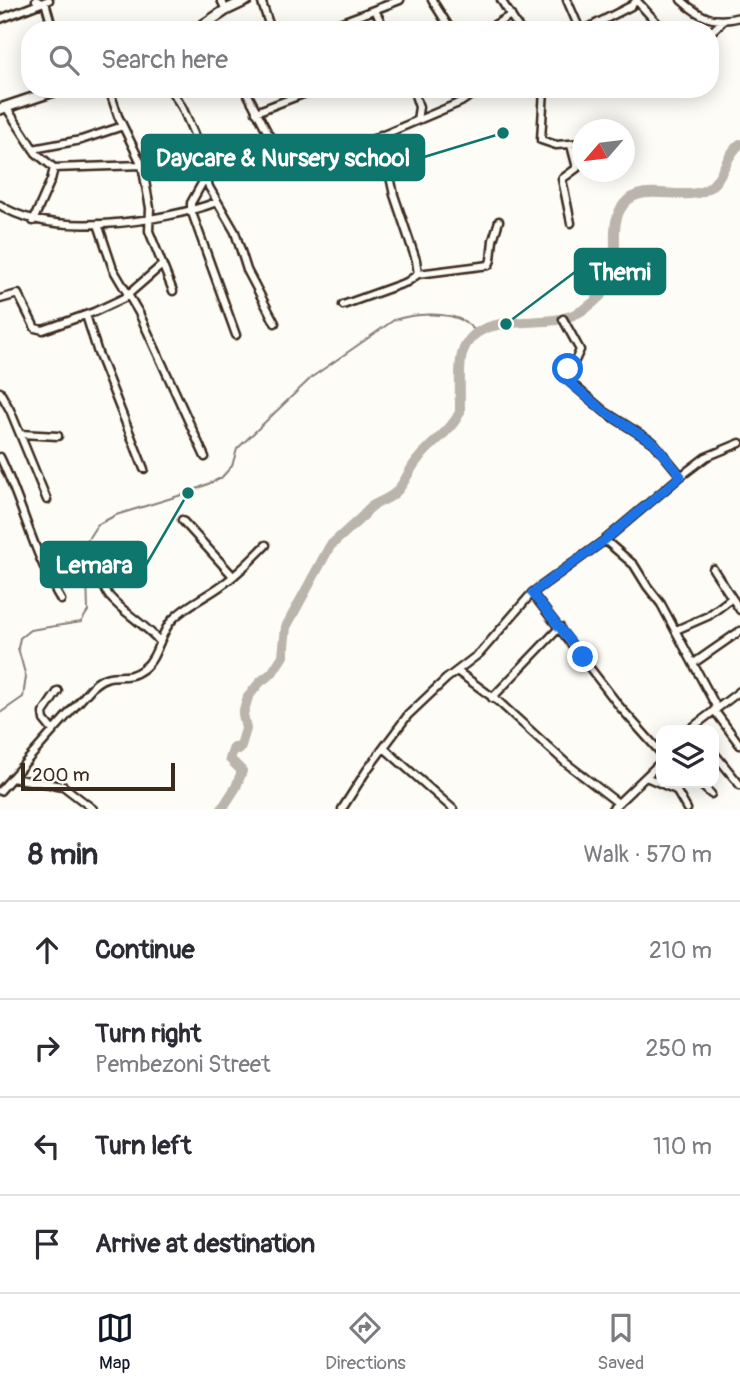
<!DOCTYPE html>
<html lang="en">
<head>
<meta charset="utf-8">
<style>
  :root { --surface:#fff; --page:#f2f2f3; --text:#2b2b33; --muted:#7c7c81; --line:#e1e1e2; --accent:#111827 }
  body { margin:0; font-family:Pangolin,sans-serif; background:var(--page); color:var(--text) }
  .controls { position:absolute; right:21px; bottom:21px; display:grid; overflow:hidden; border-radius:14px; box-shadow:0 4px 18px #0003 }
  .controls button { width:63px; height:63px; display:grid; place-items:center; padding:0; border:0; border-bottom:2px solid var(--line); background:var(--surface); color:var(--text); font:35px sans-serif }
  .compass { position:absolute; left:572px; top:119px; width:63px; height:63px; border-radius:50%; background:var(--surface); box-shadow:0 4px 18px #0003; rotate:242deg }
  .scale { position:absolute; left:21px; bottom:18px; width:154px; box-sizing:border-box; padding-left:7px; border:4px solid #3b2a1e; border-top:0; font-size:19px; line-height:24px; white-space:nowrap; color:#3b2a1e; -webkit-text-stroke:5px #fdfcf7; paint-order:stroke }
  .stop { position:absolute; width:21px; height:21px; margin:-16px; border:5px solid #1a73e8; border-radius:50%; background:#fff }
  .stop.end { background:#1a73e8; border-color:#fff; box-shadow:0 2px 7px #0008 }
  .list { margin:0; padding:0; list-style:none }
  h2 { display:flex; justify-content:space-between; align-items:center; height:91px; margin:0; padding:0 28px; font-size:30px }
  h2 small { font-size:23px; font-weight:400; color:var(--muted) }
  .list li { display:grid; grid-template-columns:46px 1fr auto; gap:21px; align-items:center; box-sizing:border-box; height:98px; padding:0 28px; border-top:2px solid var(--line) }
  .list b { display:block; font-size:26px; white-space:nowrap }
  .list p { margin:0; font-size:23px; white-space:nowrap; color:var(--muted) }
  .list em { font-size:23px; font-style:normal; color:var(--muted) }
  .icon { flex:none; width:38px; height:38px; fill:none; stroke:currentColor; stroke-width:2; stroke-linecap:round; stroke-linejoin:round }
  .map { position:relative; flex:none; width:740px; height:809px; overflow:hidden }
  .search { position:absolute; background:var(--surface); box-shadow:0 4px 18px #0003; left:21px; right:21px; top:21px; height:77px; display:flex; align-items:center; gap:18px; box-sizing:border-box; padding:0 24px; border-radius:28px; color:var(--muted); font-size:26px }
  .sheet { height:483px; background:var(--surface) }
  nav { display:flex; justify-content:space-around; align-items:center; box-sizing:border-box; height:98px; border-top:2px solid var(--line); background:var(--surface); font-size:19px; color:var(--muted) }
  nav a { display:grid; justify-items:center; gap:4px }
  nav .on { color:var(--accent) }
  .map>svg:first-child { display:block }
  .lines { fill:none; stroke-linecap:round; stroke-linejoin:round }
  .stream { stroke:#887d74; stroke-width:2 }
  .river { stroke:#bbb4ad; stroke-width:10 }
  .street-casing { stroke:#3b2a1e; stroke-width:11 }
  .secondary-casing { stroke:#3b2a1e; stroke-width:14 }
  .street { stroke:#fdfcf7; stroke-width:6 }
  .secondary { stroke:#fdfcf7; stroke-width:9 }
  .route { stroke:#1a73e8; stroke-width:9 }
  .leader { fill:none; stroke:#0f766e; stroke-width:2.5 }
  .callout-dot { fill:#0f766e; stroke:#fdfcf7; stroke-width:2.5 }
  .callout { fill:#0f766e; stroke:#0f766e; stroke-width:2.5 }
  .callout-label { font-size:24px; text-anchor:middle; font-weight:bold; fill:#fff }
</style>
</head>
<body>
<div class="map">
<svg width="740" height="809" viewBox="0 0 740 809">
  <rect width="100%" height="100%" fill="#fdfcf7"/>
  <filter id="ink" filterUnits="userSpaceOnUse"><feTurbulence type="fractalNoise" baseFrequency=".0143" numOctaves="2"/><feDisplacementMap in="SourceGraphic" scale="14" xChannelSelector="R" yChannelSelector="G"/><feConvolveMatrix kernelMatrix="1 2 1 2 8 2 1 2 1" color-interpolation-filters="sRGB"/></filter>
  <g filter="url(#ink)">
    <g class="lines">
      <path class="stream" d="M0 713 23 697 26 677 18 648 20 638 30 630 81 622 88 611 86 542 97 525 116 515 188 493 221 478 232 466 237 449 312 377 394 320C413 314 445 311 464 321 468 324 473 329 477 332"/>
      <path class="river" d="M222 809 236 787 242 771 230 759 234 747 240 749 246 729 243 714 248 697 260 682 272 673 283 656 286 627 330 546 364 515C370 503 385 502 395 493 403 486 407 475 413 466 426 445 450 434 460 412 460 395 459 376 461 359 469 312 528 326 561 319 573 316 585 310 594 302 632 271 602 230 624 204 641 182 678 200 701 192 724 184 723 157 740 144"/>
      <g class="street-casing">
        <path id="street" d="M36 0 41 3 45 2 53 30
          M221 0 226 10
          M261 0 271 30
          M432 0 451 30
          M501 0 520 30
          M567 0 580 30
          M681 0C701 18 714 24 740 17
          M637 1 658 24 659 30
          M375 10 385 30
          M0 19 49 0
          M321 30 400 0
          M486 30 511 15
          M584 30 631 6 637 0
          M710 33 722 22
          M109 89 118 116 142 165 150 208 149 231 173 291
          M170 89 182 107 194 134 209 187 235 232 247 270 275 323
          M245 89 283 162
          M413 89 419 107 417 120
          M544 89 541 140 556 145 582 143
          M6 107 36 153 54 168 51 180 33 221
          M256 112 316 89
          M571 145 577 168 562 179 571 223
          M33 149 81 140 123 126
          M54 168 142 165
          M203 170 299 161 336 155 461 102 480 89
          M205 178 191 203V210L236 335
          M0 205C50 239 163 222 217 202
          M98 224 113 269 139 313 205 457
          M418 274 489 265 491 260 493 240 499 221
          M0 299 18 294 35 328 43 330 94 312 124 298 162 265
          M343 305 407 282 418 274 416 260 394 195 381 135
          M86 315 98 353 144 469
          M563 319 580 350 573 365 564 371V377L605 412 654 443 681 476
          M0 392 10 410 47 500
          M20 434 58 436
          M0 457C23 504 34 556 61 600
          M182 520 233 576
          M605 540 634 565 647 586 661 604 717 708
          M713 569 740 610
          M96 573C103 580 104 590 110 597 125 614 145 624 160 642
          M532 593 620 707 661 753
          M676 630 708 616 732 598
          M694 663 740 631
          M457 671 499 702 566 763 618 803
          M492 698 560 627
          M714 710 740 745
          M689 730 740 691
          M53 731 44 720 43 713 58 691
          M384 748 453 809
          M714 753 740 785
          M646 777 676 790 687 809
          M11 778 63 786 93 809
          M699 783 711 794
          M0 791 94 685C114 668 123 684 143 669 159 657 159 633 173 619 186 605 206 597 222 585 238 574 252 559 266 545
          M342 809 367 770 408 715 446 679 480 653 532 593 605 540 681 476 706 457 740 443
          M612 809 661 762"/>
      </g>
      <g class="secondary-casing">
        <path id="secondary" d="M196 30 226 10 247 0
          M0 109 60 89"/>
      </g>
      <use href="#street" class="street"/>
      <use href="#secondary" class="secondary"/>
    </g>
  </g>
  <g class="lines" filter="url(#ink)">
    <path class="route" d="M568 369 562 373 565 379 605 412 654 443 681 476 605 540 532 593 583 657"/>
  </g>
  <path class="leader" d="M503 133L424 157M506 324L575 272M188 493L146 565"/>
  <g class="callout-dot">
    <circle cx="503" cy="133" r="7"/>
    <circle cx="506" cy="324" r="7"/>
    <circle cx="188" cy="493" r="7"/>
  </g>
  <g class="callout">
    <rect x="142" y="135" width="282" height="45" rx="7"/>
    <rect x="575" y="249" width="90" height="45" rx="7"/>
    <rect x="41" y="542" width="105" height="45" rx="7"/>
  </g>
  <g class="callout-label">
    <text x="283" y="166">Daycare &amp; Nursery school</text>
    <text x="620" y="280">Themi</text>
    <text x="94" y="573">Lemara</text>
  </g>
</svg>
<div class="controls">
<button><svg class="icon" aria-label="layers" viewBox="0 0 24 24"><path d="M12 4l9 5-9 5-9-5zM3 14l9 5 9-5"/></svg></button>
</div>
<svg class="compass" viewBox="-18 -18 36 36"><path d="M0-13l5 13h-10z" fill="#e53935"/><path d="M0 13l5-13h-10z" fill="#7c7c81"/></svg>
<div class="scale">200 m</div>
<div class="stop" style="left:568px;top:369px"></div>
<div class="stop end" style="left:583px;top:657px"></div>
<div class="search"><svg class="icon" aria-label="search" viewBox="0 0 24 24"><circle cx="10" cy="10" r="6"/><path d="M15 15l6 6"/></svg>Search here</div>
</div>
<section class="sheet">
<h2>8 min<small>Walk · 570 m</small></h2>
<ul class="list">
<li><svg class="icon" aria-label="ahead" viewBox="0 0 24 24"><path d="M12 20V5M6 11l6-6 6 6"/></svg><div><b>Continue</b></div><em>210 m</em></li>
<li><svg class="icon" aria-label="right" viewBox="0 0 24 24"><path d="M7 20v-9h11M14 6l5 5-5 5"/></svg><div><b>Turn right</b><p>Pembezoni Street</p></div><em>250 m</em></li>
<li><svg class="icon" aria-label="left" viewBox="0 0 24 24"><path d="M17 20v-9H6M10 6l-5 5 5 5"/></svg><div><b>Turn left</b></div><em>110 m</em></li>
<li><svg class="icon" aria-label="arrive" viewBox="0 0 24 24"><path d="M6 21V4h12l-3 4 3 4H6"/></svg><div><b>Arrive at destination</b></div></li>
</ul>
</section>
<nav>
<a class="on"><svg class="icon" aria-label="map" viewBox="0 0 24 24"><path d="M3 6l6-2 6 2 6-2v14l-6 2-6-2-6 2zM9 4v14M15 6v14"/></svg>Map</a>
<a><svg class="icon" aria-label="directions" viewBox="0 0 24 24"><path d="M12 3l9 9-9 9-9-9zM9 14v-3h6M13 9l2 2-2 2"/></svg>Directions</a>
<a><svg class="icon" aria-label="saved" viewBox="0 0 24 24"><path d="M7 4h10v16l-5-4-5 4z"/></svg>Saved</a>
</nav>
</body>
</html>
